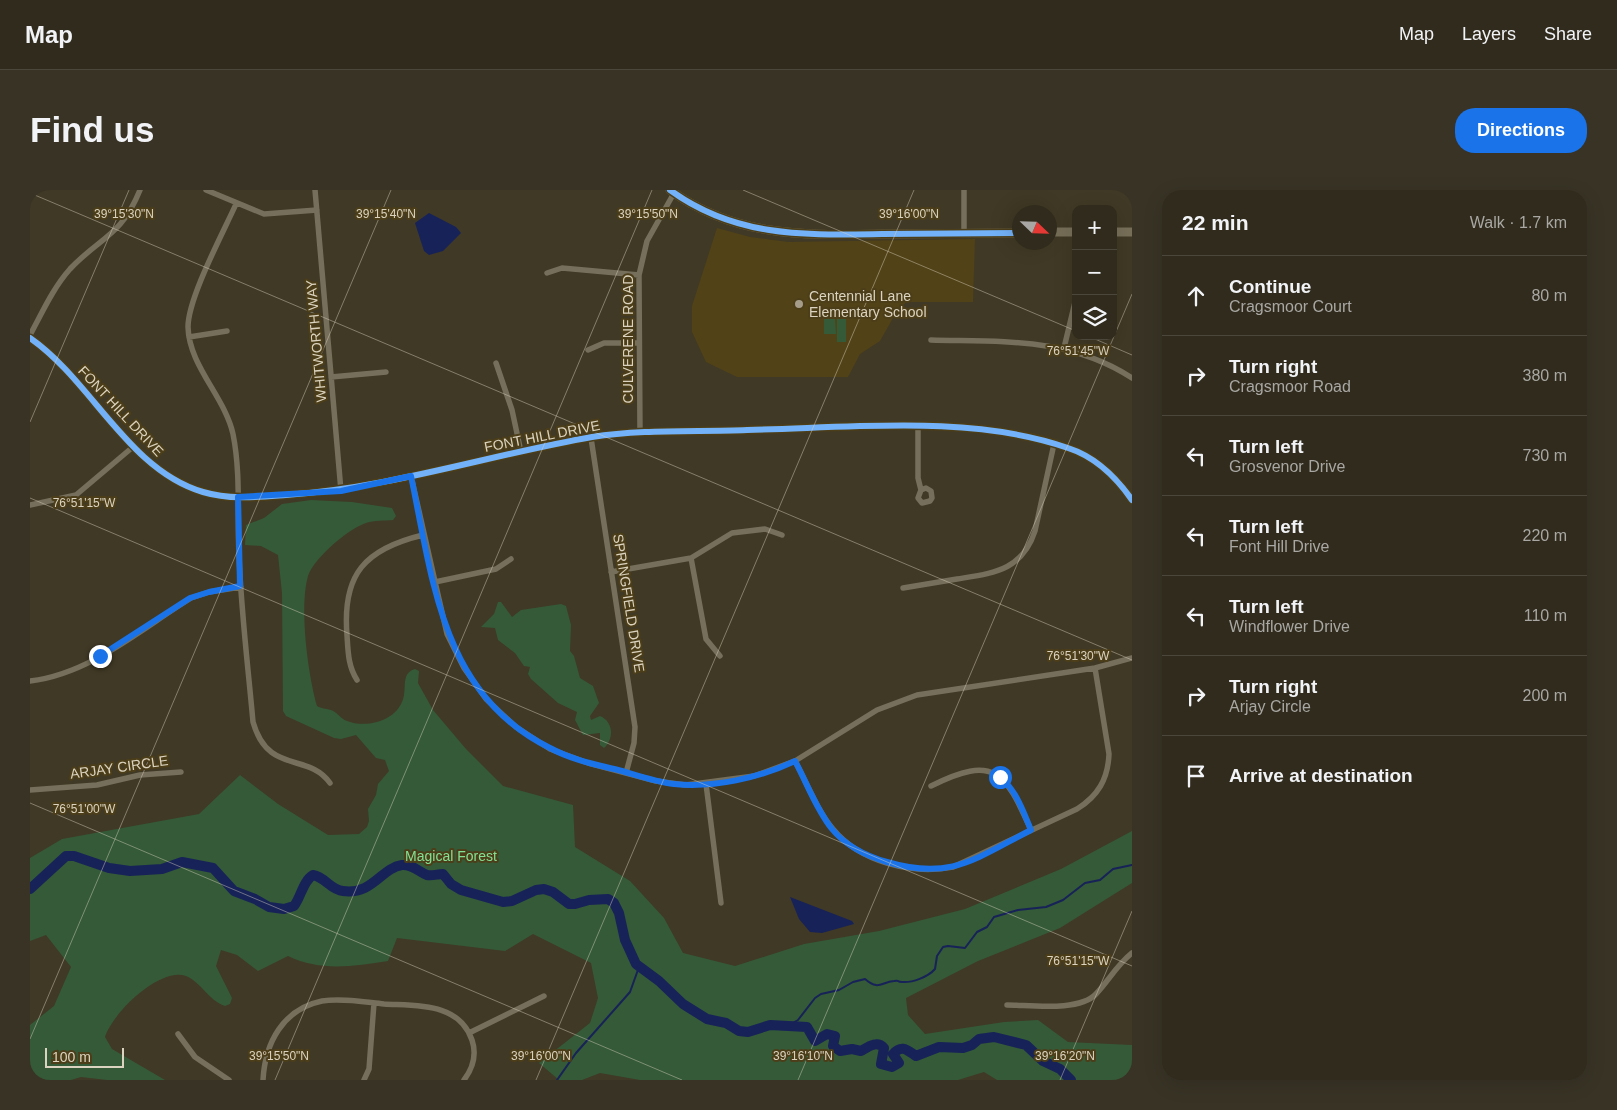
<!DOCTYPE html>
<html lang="en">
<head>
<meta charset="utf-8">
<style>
  :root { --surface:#302b1c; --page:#383325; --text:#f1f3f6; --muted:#a8a7a3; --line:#4b473b; --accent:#1a73e8 }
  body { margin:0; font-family:Helvetica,sans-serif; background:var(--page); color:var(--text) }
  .controls { position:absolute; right:15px; top:15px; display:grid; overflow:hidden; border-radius:10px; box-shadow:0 5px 20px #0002 }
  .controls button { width:45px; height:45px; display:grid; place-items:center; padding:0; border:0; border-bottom:1px solid var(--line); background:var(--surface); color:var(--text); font:25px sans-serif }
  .compass { position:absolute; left:982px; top:15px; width:45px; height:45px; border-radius:50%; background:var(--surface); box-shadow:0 5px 20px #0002; rotate:113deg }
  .scale { position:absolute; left:15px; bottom:12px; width:79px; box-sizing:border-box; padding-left:5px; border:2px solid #dbd3bf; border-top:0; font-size:14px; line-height:18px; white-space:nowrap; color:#dbd3bf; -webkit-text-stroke:4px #4c3e19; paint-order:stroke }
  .stop { position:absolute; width:15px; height:15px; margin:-11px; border:4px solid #1a73e8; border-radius:50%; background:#fff }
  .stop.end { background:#1a73e8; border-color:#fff; box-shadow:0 1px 5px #0008 }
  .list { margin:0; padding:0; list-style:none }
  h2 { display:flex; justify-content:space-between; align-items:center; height:65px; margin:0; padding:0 20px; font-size:21px }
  h2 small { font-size:16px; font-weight:400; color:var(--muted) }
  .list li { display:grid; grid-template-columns:32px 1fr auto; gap:15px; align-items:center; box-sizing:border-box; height:80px; padding:0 20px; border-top:1px solid var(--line) }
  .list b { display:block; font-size:19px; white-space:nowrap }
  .list p { margin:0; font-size:16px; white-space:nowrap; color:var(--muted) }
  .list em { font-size:16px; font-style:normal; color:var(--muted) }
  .icon { flex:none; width:28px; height:28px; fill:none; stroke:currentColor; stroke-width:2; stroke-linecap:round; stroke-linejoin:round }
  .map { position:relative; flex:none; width:1102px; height:890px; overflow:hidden; border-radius:20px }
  header { display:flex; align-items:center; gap:30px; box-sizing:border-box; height:70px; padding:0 25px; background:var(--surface); border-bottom:1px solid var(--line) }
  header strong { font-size:24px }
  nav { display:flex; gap:28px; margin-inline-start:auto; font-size:18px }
  .intro { display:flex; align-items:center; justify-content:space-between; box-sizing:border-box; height:120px; padding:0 30px }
  h1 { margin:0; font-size:35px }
  .button { padding:12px 22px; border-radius:20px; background:var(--accent); color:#fff; font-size:18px; font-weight:700 }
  main { display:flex; gap:30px; padding:0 30px }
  aside { flex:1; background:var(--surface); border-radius:20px; box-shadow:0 5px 20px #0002 }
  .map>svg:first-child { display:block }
  .built { fill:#514217 }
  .green { fill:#345a38 }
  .water { fill:#172258 }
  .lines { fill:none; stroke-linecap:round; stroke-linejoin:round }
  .stream { stroke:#172258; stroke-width:2 }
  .river { stroke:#172258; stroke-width:10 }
  .street { stroke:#766f5b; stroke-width:5.5 }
  .secondary { stroke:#776f58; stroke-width:9 }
  .cycleway-casing { stroke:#4c3e19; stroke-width:9 }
  .cycleway { stroke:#73b2f8; stroke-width:6 }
  .route { stroke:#1a73e8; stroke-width:6 }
  .ticks { fill:none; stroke:#dbd3bf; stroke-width:1; stroke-opacity:0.45 }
  .poi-dot { fill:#a59d89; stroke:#4c3e19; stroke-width:2 }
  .labels { text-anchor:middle; stroke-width:4; stroke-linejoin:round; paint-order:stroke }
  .poi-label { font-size:14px; fill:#dbd3bf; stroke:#4c3e19; text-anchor:start }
  .street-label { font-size:14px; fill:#dbd3bf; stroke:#4c3e19 }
  .park-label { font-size:14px; fill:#82e094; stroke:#4c3e19 }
  .ticks-label { font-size:12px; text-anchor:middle; fill:#dbd3bf; stroke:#4c3e19; stroke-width:4; stroke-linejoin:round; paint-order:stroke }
</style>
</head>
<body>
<header>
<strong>Map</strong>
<nav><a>Map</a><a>Layers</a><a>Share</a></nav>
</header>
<div class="intro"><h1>Find us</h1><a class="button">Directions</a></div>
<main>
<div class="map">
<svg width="1102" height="890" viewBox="0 0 1102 890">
  <rect width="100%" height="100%" fill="#403925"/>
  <path class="built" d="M687 38 720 47 758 52 945 49 943 112H876L863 128 850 151 830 164 818 187H707L676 172 662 142V116Z"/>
  <path class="green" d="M794 129H805L806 144H794Z
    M807 129H816V152H807Z
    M281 310 322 312 362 318 366 326 363 330C355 331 344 330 336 333 318 339 284 368 278 386 269 418 278 484 287 516 292 519 295 518 301 520 307 522 311 529 317 531 338 539 370 530 374 505 376 495 372 483 385 479L389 481 388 493 403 520 436 559 473 596 543 615 545 657 600 691 634 728 653 763 705 776 774 754 849 741 935 719 1031 679 1102 641V693L1030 738 948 771 876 808 878 825 895 844 974 832 1008 830 1038 852 1102 855V890H967L954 882 928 890H610L570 883 552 890H529L509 873 560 833 568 808 561 773 503 744 475 761 367 748 358 771C324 776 291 782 258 766L228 781 207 765 191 760 186 776 202 808 200 814 195 816C178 810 171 792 156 786 129 777 82 824 75 847L82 859 135 890H77L51 887 41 890H0V835L24 816 41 777 16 745 0 751V668L32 649 169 624 210 585 248 614 298 645 329 644 337 637 339 631 338 619 346 605 348 594 359 581 355 570 346 568 326 545 311 549 304 548 256 526 253 521 252 403 248 365 231 356 215 355 216 335 234 328 252 314Z
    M468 412H471L482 427 491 420 531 414 536 416 541 435 540 461 544 466 550 488 563 496 569 513 560 526 561 530 570 526C584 532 584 549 574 558L570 555V543L553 545 545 530 547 522 528 513 501 489 498 484 500 477 494 476 485 463 468 450 465 438 451 437 464 424Z"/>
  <path class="water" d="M399 23 426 37 431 43 413 61 399 65 394 61 385 33Z
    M760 707 822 731 824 734 792 743 780 742 769 729Z"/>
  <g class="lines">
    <path class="stream" d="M756 837 768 830 785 808 791 804 809 800 823 792 835 789C849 801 851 792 864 791 871 790 866 792 872 792 882 793 898 787 905 779L907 766 913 757 918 756 935 758 947 742 957 737 964 727 988 720 1016 717 1033 710 1055 693 1070 690 1083 679 1102 675
      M527 890 546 863 600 802 609 777"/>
    <path class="river" d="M0 699 36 666H44L79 678 100 681 132 679 152 672 183 678 204 701 225 709 239 717 254 719 264 716C271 707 273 691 283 685 295 687 301 700 313 701 343 705 351 678 372 675 382 674 389 682 397 685 402 686 408 684 413 684L421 694 431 700 473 712 482 711 506 700 514 699 523 702 539 714H545L559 710 578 709 584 713 589 723 595 750 606 774 629 791 653 814 677 829 696 833 709 841 718 842 740 835 777 837 785 851 797 844 805 846 803 856 810 861 822 859 831 861C838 857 847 850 854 858L851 874 862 877 869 873 863 864C872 854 877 860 886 866L909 857 933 858 942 855 949 849 964 847 996 855 1013 871 1030 879 1041 890"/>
    <path class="street" d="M176 0 234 24 287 20
      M285 0 311 301
      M206 14C193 43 158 108 158 137 159 176 195 207 203 244 211 284 207 325 209 365 211 421 218 476 223 532 238 585 278 562 300 593
      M934 43V0
      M517 83 532 78 609 85
      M0 145C12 123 23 98 40 79 70 47 91 47 110 0
      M159 147 197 141
      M0 148C62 191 98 280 173 302 200 310 228 307 256 305 360 298 459 265 562 247 612 239 666 242 717 240 818 238 942 224 1038 258 1066 267 1086 287 1102 310
      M901 150C973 152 1039 147 1102 188
      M1034 158 1046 108
      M558 160 574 153H608
      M466 173 482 220 491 262
      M301 187 356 182
      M888 237V288L891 300 888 308 892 313 900 311 902 308 901 301 896 298 891 300
      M610 243 609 85 617 51 644 3
      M561 248 605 537 604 553 596 583
      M381 286 417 444 434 478 456 509 486 537 520 559 558 573 626 591 656 595 724 586 765 571 847 520 887 505 1065 478 1102 468
      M0 315 46 305 104 256
      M661 368 676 449 690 466
      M581 382 661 368 702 343 735 339 752 345
      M405 392 466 379 481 369
      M873 398C891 395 909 392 927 389 963 383 992 381 1005 341L1024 254
      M327 490C318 476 318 461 317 445 312 384 335 359 393 345
      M0 491C60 484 111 439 161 408L179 402 211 397
      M765 571C777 593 787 620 803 639 830 672 882 685 923 677L1047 619C1068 606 1078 589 1079 564L1065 478
      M676 594 691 713
      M901 596C965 564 975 582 1001 640
      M0 600 67 595 110 585 151 582
      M977 815C1000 815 1049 822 1066 804 1079 790 1087 775 1102 763
      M439 843 514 806
      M148 844 165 867 199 890
      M233 890C235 853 253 819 292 811 312 808 334 812 354 814 386 816 429 812 442 850 447 865 443 878 434 890
      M334 890 339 879 344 813"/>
    <path class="secondary" d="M640 0C706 48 775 45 852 44 898 44 944 43 989 43
      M1019 42H1046
      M1083 42H1102"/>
    <g class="cycleway-casing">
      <path id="cycleway" d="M640 0C706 48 775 45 852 44 898 44 944 43 989 43
        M0 148C62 191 98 280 173 302 200 310 228 307 256 305 360 298 459 265 562 247 612 239 666 242 717 240 818 238 942 224 1038 258 1066 267 1086 287 1102 310"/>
    </g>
    <use href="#cycleway" class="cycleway"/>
  </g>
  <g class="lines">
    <path class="route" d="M70 466 160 408 179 402 210 396 208 307 311 301 381 286C403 391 412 505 520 558 542 570 568 575 592 581 609 586 626 592 644 594 684 598 729 588 765 571 777 593 786 619 802 639 816 656 836 666 857 672 921 691 946 668 1001 640 993 621 986 600 970 587"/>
  </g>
  <path class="ticks" d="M713 0 1046 141M0 3 1102 470M1058 146 1102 165M0 232 99 0M0 308 1102 776M0 613 652 890M0 849 361 0M245 890 622 0M506 890 884 0M768 890 1102 104M1030 890 1102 721"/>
  <circle class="poi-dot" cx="769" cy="114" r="5"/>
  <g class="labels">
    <g class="poi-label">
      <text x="779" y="111">Centennial Lane<tspan x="779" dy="16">Elementary School</tspan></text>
    </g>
    <g class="street-label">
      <text transform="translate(598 149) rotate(-90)" y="5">CULVERENE ROAD</text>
      <text transform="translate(286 151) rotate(-95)" y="5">WHITWORTH WAY</text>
      <text transform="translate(91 221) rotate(47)" y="5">FONT HILL DRIVE</text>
      <text transform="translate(512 246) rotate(-11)" y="5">FONT HILL DRIVE</text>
      <text transform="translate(599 413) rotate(81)" y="5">SPRINGFIELD DRIVE</text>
      <text transform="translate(89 577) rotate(-8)" y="5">ARJAY CIRCLE</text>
    </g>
    <g class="park-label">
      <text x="421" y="671">Magical Forest</text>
    </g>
  </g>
  <g class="ticks-label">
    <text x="94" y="28">39°15'30"N</text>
    <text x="356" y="28">39°15'40"N</text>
    <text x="618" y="28">39°15'50"N</text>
    <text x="879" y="28">39°16'00"N</text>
    <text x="1048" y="165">76°51'45"W</text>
    <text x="54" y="317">76°51'15"W</text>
    <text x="1048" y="470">76°51'30"W</text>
    <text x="54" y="623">76°51'00"W</text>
    <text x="1048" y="775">76°51'15"W</text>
    <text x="249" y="870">39°15'50"N</text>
    <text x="511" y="870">39°16'00"N</text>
    <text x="773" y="870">39°16'10"N</text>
    <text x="1035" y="870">39°16'20"N</text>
  </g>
</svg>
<div class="controls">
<button>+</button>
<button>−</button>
<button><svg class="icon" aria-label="layers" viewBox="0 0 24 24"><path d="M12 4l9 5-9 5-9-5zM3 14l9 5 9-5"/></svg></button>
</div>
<svg class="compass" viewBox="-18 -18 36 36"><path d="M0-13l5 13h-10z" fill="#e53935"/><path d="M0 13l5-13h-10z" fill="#a8a7a3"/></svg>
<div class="scale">100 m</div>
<div class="stop" style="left:970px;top:587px"></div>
<div class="stop end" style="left:70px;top:466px"></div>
</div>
<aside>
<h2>22 min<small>Walk · 1.7 km</small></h2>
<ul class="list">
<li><svg class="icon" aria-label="ahead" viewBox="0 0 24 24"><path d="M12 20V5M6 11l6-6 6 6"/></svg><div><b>Continue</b><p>Cragsmoor Court</p></div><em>80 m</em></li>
<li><svg class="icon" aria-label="right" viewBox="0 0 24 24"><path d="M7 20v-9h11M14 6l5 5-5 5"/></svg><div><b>Turn right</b><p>Cragsmoor Road</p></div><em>380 m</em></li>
<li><svg class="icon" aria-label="left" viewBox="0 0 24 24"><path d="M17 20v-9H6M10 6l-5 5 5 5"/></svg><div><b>Turn left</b><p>Grosvenor Drive</p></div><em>730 m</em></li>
<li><svg class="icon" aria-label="left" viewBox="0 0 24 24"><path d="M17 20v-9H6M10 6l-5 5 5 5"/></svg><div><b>Turn left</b><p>Font Hill Drive</p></div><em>220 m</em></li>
<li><svg class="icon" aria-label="left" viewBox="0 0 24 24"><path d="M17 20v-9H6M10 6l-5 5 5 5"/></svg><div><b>Turn left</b><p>Windflower Drive</p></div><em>110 m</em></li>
<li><svg class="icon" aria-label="right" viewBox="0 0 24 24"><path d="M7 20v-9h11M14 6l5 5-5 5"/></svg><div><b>Turn right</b><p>Arjay Circle</p></div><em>200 m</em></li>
<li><svg class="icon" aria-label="arrive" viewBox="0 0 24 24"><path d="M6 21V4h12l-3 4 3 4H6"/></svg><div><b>Arrive at destination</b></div></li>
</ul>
</aside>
</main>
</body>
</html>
